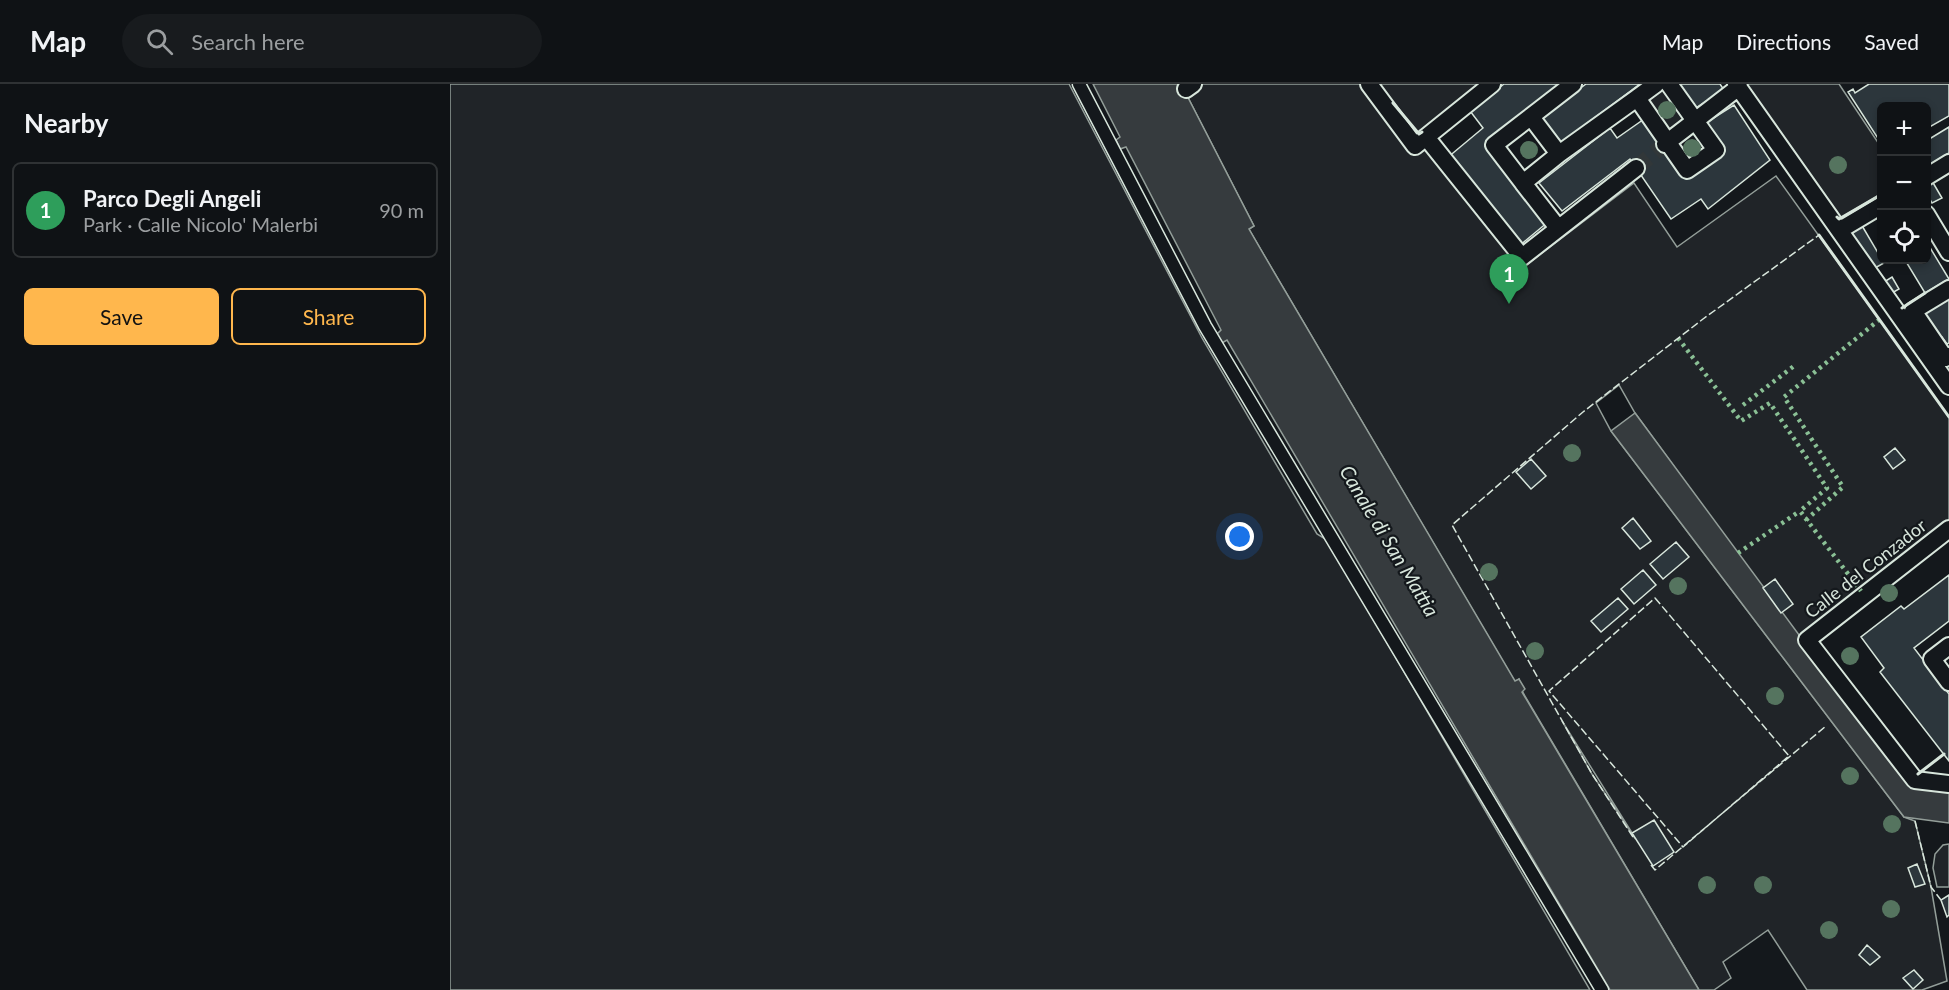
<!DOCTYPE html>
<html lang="en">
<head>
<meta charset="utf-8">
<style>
  :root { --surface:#0f1215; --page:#181b1e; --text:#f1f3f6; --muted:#9b9ea0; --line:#2f3234; --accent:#ffb74d }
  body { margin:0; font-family:Lato,sans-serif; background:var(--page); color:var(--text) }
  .controls { position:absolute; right:18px; top:18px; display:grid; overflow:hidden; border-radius:9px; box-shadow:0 3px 9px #0003 }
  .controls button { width:54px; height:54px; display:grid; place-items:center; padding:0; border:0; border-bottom:2px solid var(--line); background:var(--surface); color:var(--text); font:30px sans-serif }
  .you { position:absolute; left:790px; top:453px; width:21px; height:21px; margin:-15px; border:4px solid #fff; border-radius:50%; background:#1a73e8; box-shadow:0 0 0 9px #1a73e833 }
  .badge { display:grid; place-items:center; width:39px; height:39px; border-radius:50%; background:var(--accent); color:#fff; font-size:20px; font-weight:700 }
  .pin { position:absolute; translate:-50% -50px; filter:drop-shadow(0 2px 3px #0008) }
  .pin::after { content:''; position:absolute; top:32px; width:21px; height:18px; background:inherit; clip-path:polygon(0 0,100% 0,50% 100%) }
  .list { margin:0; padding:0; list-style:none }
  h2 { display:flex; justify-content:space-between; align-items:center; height:78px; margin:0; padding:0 24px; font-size:26px }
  h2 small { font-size:20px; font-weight:400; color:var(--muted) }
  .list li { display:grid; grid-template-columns:39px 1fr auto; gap:18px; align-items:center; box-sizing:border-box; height:96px; margin:0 12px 12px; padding:0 12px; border:2px solid var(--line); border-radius:9px }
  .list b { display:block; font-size:22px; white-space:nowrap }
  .list p { margin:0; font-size:20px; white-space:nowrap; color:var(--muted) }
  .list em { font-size:20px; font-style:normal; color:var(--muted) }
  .actions { display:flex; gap:12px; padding:18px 24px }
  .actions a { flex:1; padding:14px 0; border:2px solid var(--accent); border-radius:9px; text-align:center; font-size:21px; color:var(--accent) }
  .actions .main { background:var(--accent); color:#111 }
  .icon { flex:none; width:33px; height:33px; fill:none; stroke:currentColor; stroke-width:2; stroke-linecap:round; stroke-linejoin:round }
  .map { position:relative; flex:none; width:1499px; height:906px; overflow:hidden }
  header { display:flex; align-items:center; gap:36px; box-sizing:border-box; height:84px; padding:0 30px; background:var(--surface); border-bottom:2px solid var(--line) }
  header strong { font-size:28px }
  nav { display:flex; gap:33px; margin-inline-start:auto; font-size:21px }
  .search { width:420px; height:54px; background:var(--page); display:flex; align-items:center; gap:15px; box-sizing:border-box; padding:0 21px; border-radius:33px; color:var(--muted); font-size:22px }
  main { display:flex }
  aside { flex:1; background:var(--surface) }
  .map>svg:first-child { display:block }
  .green { fill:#202428; stroke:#939e99; stroke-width:1.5; fill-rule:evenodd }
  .water { fill:#363b3e; stroke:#939e99; stroke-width:1.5 }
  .building { fill:#2c363c; stroke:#d8e6dc; stroke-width:1.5 }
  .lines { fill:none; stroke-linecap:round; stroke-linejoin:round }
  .pedestrian-tunnel { stroke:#313739; stroke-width:16; stroke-dasharray:16 8; stroke-linecap:butt }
  .service-casing { stroke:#d8e6dc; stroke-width:15 }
  .pedestrian-casing { stroke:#d8e6dc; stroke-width:20 }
  .service { stroke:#14181c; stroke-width:12 }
  .pedestrian { stroke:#14181c; stroke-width:16 }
  .hedge { stroke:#8ac095; stroke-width:4.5; stroke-dasharray:3 4.5; stroke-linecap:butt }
  .fence { stroke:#d8e6dc; stroke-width:1.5; stroke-dasharray:8 3; stroke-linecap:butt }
  .wall { stroke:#d8e6dc; stroke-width:3 }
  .tree { fill:#55745f }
  .labels { text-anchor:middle; stroke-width:4.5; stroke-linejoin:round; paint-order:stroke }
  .street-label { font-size:18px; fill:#d8e6dc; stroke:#14181c }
  .water-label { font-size:20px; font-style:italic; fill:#d8e6dc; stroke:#14181c }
</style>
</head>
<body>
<header>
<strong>Map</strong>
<div class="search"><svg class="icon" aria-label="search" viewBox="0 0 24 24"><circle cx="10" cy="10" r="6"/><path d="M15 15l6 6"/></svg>Search here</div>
<nav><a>Map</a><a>Directions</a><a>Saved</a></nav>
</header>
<main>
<aside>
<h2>Nearby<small></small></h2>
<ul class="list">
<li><span class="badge" style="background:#2e9e5b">1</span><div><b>Parco Degli Angeli</b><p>Park · Calle Nicolo' Malerbi</p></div><em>90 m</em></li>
</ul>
<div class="actions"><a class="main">Save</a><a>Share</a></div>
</aside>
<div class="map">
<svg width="1499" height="906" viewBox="0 0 1499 906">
  <rect width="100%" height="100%" fill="#14181c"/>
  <path class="green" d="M0 0H619L752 254 867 450 877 456 1140 906H0Z
    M731 0H1032L969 50 952 31 1071 185 1184 99 1227 163 1326 92 1499 333V436L1350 555 1185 329 1169 301 1146 319 1161 347 1454 733 1465 737 1481 803 1497 897 1472 906H1357L1318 846 1273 878 1281 894 1264 906H1249L1072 607 1069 595 1065 598 814 171 799 145 804 142ZM1112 637 1184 752V753L1142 690Z
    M1214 0 1241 35 1217 52 1191 17Z
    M1296 0H1389L1431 63V110L1389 135Z
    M1499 760V803H1487L1483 784 1485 770 1493 761Z"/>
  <path class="water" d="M643 0H731L804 142 799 145 814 171 1065 597 1069 595 1075 605 1072 608 1249 906H1160L777 256 772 259 767 250 771 246 676 63 670 65 666 56 670 53Z
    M1185 329 1460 701 1499 706V739L1454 733 1161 347Z"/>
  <path class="building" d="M1054 0H1113L1035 62 1098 138 1069 162 997 74 1033 44 1020 27Z
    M1136 0H1190L1108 61 1089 35Z
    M1225 0H1270L1274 6 1243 26Z
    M1419 0H1499V32L1476 45V22H1432V54L1429 56 1398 8 1403 5 1405 9Z
    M1284 21 1320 76 1258 125 1251 115 1221 135 1180 75 1112 127 1089 99 1160 44 1167 54 1197 33 1238 94 1273 69 1254 40Z
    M1499 43V69L1476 83V57Z
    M1482 97 1492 114 1482 119 1476 109V100Z
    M1411 140 1434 179 1425 184 1399 147Z
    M1476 157 1499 195 1475 209 1455 176H1476Z
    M1442 193 1449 205 1442 209 1434 198Z
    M1499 215V259L1497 260 1492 253 1486 257 1471 231Z
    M1445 364 1455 376 1443 385 1434 373Z
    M1081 375 1096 392 1081 405 1066 388Z
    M1183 434 1201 457 1190 465 1172 444Z
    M1226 458 1239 473 1213 495 1200 480Z
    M1193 486 1206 501 1184 520 1171 505Z
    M1499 491V537L1464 564 1499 610V677L1430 588 1434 584 1411 553 1451 522 1454 525Z
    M1325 495 1343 520 1331 529 1313 504Z
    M1168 514 1178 525 1151 548 1141 537Z
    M1204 736 1224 768 1203 782 1182 749Z
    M1467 780 1475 800 1465 803 1458 784Z
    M1499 811V831L1497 833 1491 816Z
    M1417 861 1430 873 1420 881 1409 871Z
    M1464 886 1473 896 1463 905 1453 894Z"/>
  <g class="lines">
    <path class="pedestrian-tunnel" d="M1186 84 1215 60"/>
    <g class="service-casing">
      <path id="service" d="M629 0 755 242 1152 906"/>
    </g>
    <g class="pedestrian-casing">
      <path id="pedestrian" d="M919 0 965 62 1042 0
        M1206 0 1187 14 1237 86 1266 66 1219 0
        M1286 0 1499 302
        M736 5 743 0
        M1081 33 1109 70 1073 99 1044 61 1123 0
        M976 53 1072 173 1186 84
        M1215 60 1289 3
        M1109 70 1187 14
        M1476 93 1499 79
        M1073 99 1108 144
        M1476 130 1499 168
        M1390 146 1432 121
        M1499 205 1463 227 1495 274 1499 272
        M1499 445 1357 556 1465 696 1499 700
        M1499 562 1482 575 1499 598"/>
    </g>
    <use href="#service" class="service"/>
    <use href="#pedestrian" class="pedestrian"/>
    <path class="hedge" d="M1228 254 1291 337 1320 319 1377 404 1350 427 1411 507
      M1293 321 1344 282
      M1356 436 1393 403 1334 313 1429 236
      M1288 469 1350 427"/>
    <path class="fence" d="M1205 514 1339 672 1233 763 1099 607Z
      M1465 737 1481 803 1491 816
      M1183 753 1142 690 1002 441 1133 328 1253 235 1369 151
      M1201 781 1205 786 1376 642"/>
    <path class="wall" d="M943 19 969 50 972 48
      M1387 133 1389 135 1432 110
      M1369 151 1499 333
      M1452 224 1475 209
      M1468 690 1494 670"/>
  </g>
  <g class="tree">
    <circle cx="1217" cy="26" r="9"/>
    <circle cx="1242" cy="64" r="9"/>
    <circle cx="1079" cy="66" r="9"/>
    <circle cx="1388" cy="81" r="9"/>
    <circle cx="1122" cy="369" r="9"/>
    <circle cx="1039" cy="488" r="9"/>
    <circle cx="1228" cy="502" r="9"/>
    <circle cx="1439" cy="509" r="9"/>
    <circle cx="1085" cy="567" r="9"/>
    <circle cx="1400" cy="572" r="9"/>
    <circle cx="1325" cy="612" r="9"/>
    <circle cx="1400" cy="692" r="9"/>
    <circle cx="1442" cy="740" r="9"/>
    <circle cx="1257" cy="801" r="9"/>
    <circle cx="1313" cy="801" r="9"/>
    <circle cx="1441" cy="825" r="9"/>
    <circle cx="1379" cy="846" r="9"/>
  </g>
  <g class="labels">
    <g class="street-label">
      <text transform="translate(1416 485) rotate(-38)" y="6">Calle del Conzador</text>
    </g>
    <g class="water-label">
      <text transform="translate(939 457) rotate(59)" y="7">Canale di San Mattia</text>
    </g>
  </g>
</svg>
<div class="controls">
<button>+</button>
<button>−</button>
<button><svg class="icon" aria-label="locate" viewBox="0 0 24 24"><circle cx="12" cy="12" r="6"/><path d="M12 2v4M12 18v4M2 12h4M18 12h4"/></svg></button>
</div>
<div class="you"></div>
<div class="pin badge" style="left:1059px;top:220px;background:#2e9e5b">1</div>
</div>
</main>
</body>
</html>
